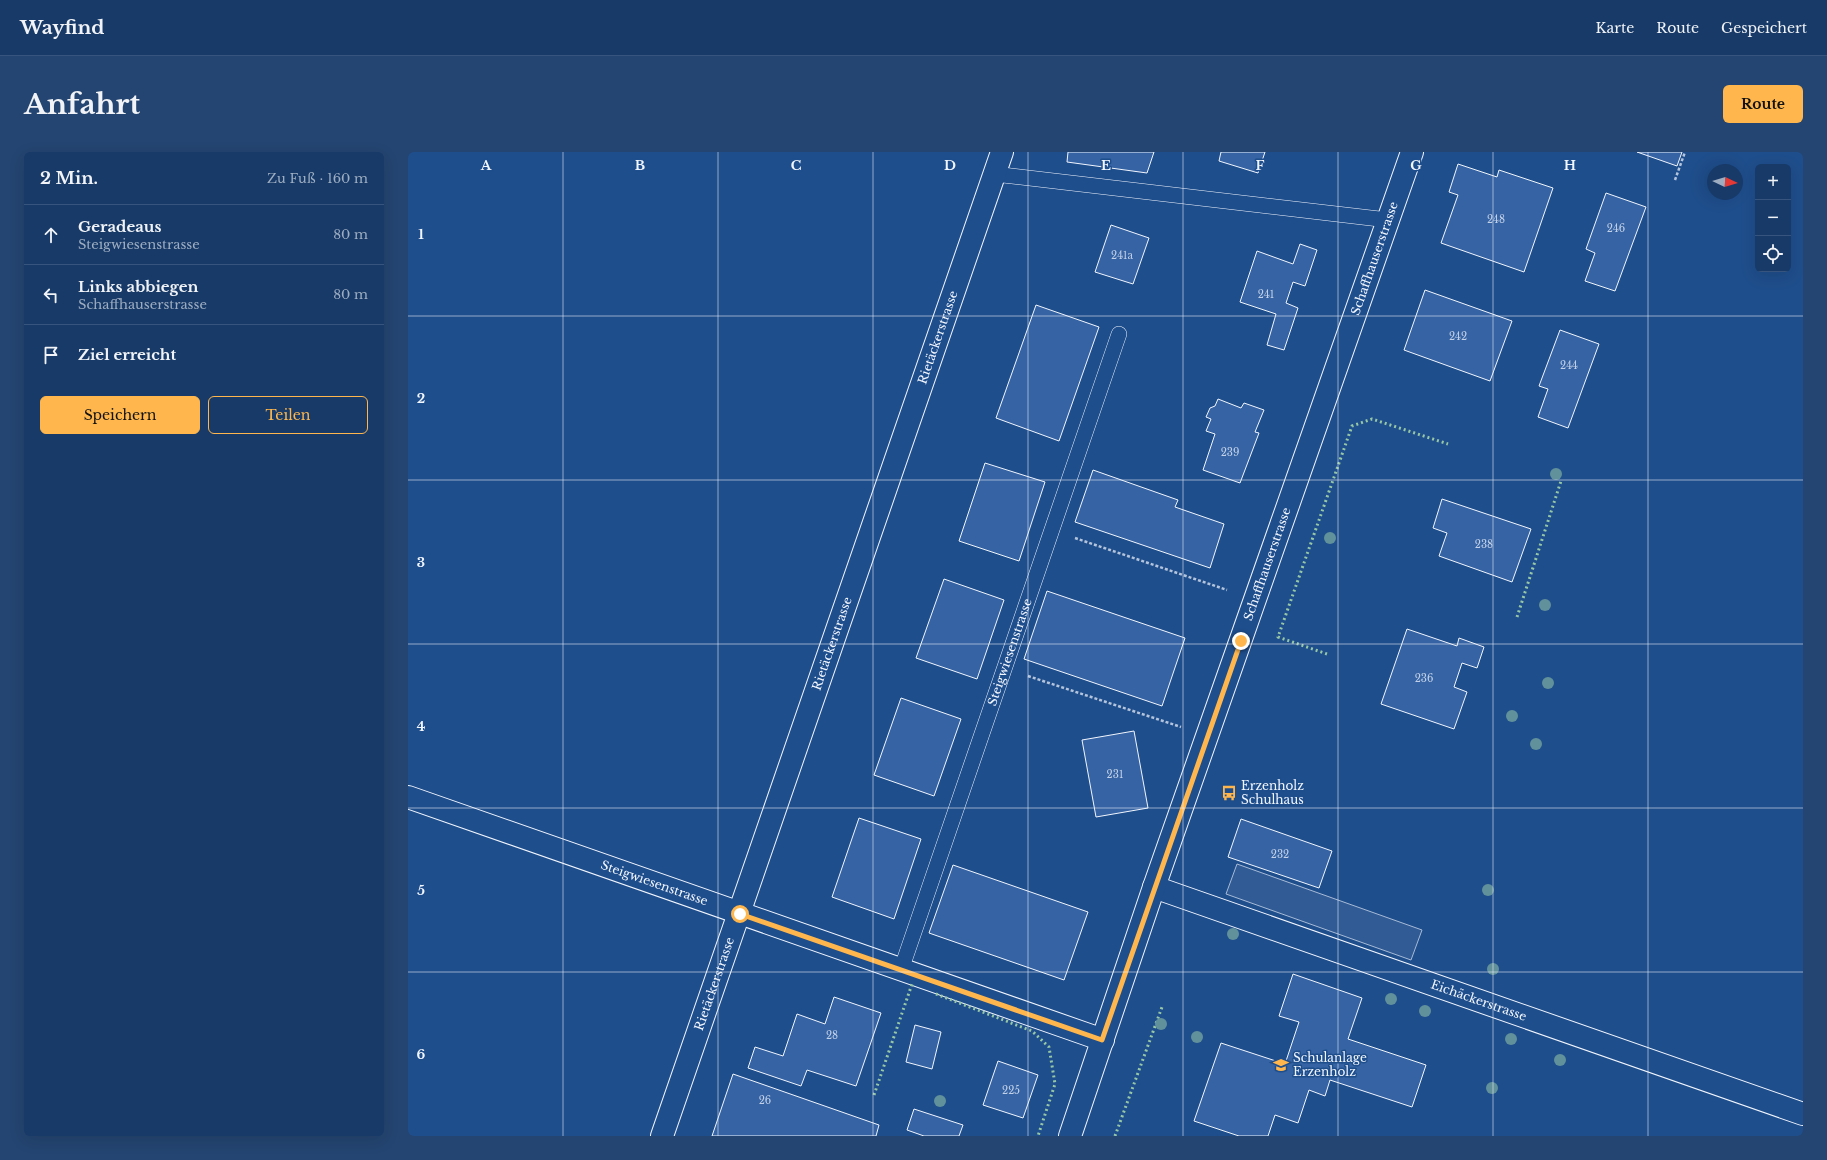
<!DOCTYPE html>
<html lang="de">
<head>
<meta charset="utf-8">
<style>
  :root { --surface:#173a69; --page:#244571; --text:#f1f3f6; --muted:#9eadc0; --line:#36547d; --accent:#ffb74d }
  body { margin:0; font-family:"Libre Baskerville",serif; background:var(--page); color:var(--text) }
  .controls { position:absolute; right:12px; top:12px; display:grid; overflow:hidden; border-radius:6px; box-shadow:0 4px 16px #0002 }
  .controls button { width:36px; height:36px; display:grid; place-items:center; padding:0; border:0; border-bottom:1px solid var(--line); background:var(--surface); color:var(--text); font:20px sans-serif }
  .compass { position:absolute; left:1299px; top:12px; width:36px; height:36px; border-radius:50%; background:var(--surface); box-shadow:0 4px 16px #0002; rotate:94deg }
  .stop { position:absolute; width:12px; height:12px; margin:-9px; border:3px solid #ffb74d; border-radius:50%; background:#fff }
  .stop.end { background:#ffb74d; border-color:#fff; box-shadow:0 1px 4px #0008 }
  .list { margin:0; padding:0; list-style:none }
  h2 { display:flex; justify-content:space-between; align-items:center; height:52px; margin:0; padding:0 16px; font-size:17px }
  h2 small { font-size:13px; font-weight:400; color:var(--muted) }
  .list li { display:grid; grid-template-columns:26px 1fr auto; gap:12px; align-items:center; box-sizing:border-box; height:60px; padding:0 16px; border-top:1px solid var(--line) }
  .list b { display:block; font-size:15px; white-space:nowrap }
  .list p { margin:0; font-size:13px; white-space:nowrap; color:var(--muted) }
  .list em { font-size:13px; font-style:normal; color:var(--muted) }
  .actions { display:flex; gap:8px; padding:12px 16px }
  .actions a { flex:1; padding:9px 0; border:1px solid var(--accent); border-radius:6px; text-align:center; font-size:14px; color:var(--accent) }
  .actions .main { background:var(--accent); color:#111 }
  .icon { flex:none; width:22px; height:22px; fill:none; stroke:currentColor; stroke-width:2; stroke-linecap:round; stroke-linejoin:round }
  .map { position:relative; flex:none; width:1395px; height:984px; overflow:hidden; border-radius:6px }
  header { display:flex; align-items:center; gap:24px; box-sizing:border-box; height:56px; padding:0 20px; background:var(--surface); border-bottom:1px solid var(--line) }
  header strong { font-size:19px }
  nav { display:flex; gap:22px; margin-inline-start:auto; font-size:14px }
  .intro { display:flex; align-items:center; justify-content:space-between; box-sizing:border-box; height:96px; padding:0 24px }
  h1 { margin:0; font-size:28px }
  .button { padding:10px 18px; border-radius:6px; background:var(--accent); color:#111; font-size:14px; font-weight:700 }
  main { display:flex; gap:24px; padding:0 24px }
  aside { flex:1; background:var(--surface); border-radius:6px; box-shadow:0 4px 16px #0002 }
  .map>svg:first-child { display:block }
  .parking { fill:#305b95; stroke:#a8bbd7 }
  .building { fill:#3563a3; stroke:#f2f6ff }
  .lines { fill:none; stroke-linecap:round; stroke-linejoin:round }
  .lane-casing { stroke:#f2f6ff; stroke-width:16 }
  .street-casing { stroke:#f2f6ff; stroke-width:24 }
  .primary-casing { stroke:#f2f6ff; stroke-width:24 }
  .path { stroke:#b3c4dc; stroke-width:2.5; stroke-dasharray:3 2; stroke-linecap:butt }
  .lane { stroke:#1f4e8c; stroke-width:15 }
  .street { stroke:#1f4e8c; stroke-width:22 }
  .primary { stroke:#1f4e8c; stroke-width:22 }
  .hedge { stroke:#97c8a6; stroke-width:3; stroke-dasharray:2 3; stroke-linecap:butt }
  .tree { fill:#61919a }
  .route { stroke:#ffb74d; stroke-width:5 }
  .grid { fill:none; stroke:#f2f6ff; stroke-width:1; stroke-opacity:0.55 }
  .labels { text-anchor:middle; stroke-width:3; stroke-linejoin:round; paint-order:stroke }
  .number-label { font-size:10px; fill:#c3d1e8 }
  .street-label { font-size:12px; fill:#f2f6ff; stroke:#1f4e8c }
  .poi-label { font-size:12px; fill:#f2f6ff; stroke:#1f4e8c; text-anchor:start }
  .grid-label { font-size:13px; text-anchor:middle; font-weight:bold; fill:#f2f6ff; stroke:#1f4e8c; stroke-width:3; stroke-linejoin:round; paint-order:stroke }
</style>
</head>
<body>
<header>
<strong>Wayfind</strong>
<nav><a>Karte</a><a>Route</a><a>Gespeichert</a></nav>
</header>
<div class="intro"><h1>Anfahrt</h1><a class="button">Route</a></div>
<main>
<aside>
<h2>2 Min.<small>Zu Fuß · 160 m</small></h2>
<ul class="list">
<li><svg class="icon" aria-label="ahead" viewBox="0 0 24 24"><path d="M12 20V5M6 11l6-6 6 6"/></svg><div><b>Geradeaus</b><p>Steigwiesenstrasse</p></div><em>80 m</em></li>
<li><svg class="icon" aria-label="left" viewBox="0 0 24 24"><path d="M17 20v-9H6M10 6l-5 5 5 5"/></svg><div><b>Links abbiegen</b><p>Schaffhauserstrasse</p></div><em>80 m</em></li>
<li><svg class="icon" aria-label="arrive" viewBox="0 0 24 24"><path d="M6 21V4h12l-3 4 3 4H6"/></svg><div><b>Ziel erreicht</b></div></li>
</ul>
<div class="actions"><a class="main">Speichern</a><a>Teilen</a></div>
</aside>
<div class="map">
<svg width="1395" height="984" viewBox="0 0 1395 984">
  <rect width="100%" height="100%" fill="#1f4e8c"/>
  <path class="parking" d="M829 712 1014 778 1003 808 818 742Z"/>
  <path class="building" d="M660 0H746L739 21 659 10Z
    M813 0H857L850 21 811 9Z
    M1229 0H1274L1269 14Z
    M1050 12 1089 25 1091 18 1145 36 1116 120 1033 91 1050 43 1041 40Z
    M1198 41 1238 55 1207 139 1177 129 1187 101 1178 97Z
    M703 73 741 86 725 132 687 120Z
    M892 92 909 98 897 134 885 130 878 151 890 156 876 198 859 193 868 162 832 150 849 99 885 112Z
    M1017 138 1104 169 1082 229 996 198Z
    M628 153 691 175 651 289 588 266Z
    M1152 178 1191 192 1160 276 1130 265 1140 237 1131 234Z
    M810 247 833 256 836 251 856 258 847 280 851 281 832 331 795 318 807 282 798 279 803 267 798 265 802 256 807 254Z
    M577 311 637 330 611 409 551 389Z
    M685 318 770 348 767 355 816 372 802 416 667 370Z
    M1034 347 1123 377 1104 430 1031 404 1039 381 1025 376Z
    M536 427 596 448 569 527 508 506Z
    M639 439 777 486 754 554 616 507Z
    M999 477 1049 494 1051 486 1076 495 1069 516 1054 511 1046 535 1059 540 1046 577 973 552Z
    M493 546 553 567 526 644 466 623Z
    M726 579 740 656 688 665 674 588Z
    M451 666 513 687 486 767 424 745Z
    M833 667 924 699 911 736 820 705Z
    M545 713 680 760 656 828 521 781Z
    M885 822 954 846 940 887 1018 913 1004 955 922 928 917 944 901 938 890 971 867 963 860 984H831L786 969 813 891 877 912 891 870 871 864Z
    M426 845 473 861 448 934 399 918 393 934 340 916 347 895 375 904 389 862 417 872Z
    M507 873 533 880 524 917 498 910Z
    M590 909 630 923 615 966 575 953Z
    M325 922 471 973 468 984H304Z
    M506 957 555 973 551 984H516L499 978Z"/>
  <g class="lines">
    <g class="lane-casing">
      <g id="lane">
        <path d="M586 22 980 68"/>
        <path id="s1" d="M493 818 711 182"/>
      </g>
    </g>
    <g class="street-casing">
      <g id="street">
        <path id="s2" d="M0 645 695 888"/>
        <path id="s3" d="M746 735 1395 962"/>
        <path id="s4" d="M254 984 594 0"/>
      </g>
    </g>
    <g class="primary-casing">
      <g id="primary">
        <path id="s5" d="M662 984 746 735 1004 0"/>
      </g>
    </g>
    <path class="path" d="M1267 28 1277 0
      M667 386 819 438
      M620 524 773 575"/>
    <use href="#lane" class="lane"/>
    <use href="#street" class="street"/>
    <use href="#primary" class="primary"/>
    <path class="hedge" d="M1109 465 1153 329
      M919 502 870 485 944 274 964 267 1040 292
      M528 842 624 879 641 895 647 932 630 984
      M466 943 504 832 506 833
      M707 984 754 855"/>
  </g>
  <g class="tree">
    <circle cx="1148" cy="322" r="6"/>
    <circle cx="922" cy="386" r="6"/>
    <circle cx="1137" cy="453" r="6"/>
    <circle cx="1140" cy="531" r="6"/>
    <circle cx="1104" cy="564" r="6"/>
    <circle cx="1128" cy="592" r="6"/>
    <circle cx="1080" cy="738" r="6"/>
    <circle cx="825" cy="782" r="6"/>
    <circle cx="1085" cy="817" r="6"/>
    <circle cx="983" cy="847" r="6"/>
    <circle cx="1017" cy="859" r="6"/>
    <circle cx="753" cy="872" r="6"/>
    <circle cx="789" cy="885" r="6"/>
    <circle cx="1103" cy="887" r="6"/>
    <circle cx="1152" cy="908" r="6"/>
    <circle cx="1084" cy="936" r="6"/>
    <circle cx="532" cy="949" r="6"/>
  </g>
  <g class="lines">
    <path class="route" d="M332 762 694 888 833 489"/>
  </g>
  <path class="grid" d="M155 0V984M310 0V984M465 0V984M620 0V984M775 0V984M930 0V984M1085 0V984M1240 0V984M0 164H1395M0 328H1395M0 492H1395M0 656H1395M0 820H1395"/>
  <defs>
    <g id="bus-bare" transform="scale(1.2)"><path d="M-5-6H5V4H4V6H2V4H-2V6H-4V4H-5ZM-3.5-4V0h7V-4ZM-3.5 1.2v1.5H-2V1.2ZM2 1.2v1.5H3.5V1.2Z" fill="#ffb74d" stroke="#1f4e8c" stroke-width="2.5" paint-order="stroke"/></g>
    <g id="school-bare" transform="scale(1.2)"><path d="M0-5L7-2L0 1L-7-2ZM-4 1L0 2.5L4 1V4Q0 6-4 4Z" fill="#ffb74d" stroke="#1f4e8c" stroke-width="2.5" paint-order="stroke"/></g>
  </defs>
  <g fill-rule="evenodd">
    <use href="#bus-bare" x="821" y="641"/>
    <use href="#school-bare" x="873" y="913"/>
  </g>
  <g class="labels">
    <g class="number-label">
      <text x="1088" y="71">248</text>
      <text x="1208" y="80">246</text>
      <text x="714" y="107">241a</text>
      <text x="858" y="146">241</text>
      <text x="1050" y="188">242</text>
      <text x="1161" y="217">244</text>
      <text x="822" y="304">239</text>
      <text x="1076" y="396">238</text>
      <text x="1016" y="530">236</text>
      <text x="707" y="626">231</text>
      <text x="872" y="706">232</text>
      <text x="424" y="887">28</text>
      <text x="603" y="942">225</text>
      <text x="357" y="952">26</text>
    </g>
    <g class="street-label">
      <text dy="4" stroke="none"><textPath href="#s5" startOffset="929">Schaffhauserstrasse</textPath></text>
      <text dy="4" stroke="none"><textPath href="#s4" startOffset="845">Rietäckerstrasse</textPath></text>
      <text dy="4" stroke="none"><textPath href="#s5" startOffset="605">Schaffhauserstrasse</textPath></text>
      <text dy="4" stroke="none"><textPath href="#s4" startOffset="521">Rietäckerstrasse</textPath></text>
      <text dy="4" stroke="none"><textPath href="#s1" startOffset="336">Steigwiesenstrasse</textPath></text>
      <text dy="4" stroke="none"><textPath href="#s2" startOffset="261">Steigwiesenstrasse</textPath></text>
      <text dy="4" stroke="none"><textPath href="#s4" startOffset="161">Rietäckerstrasse</textPath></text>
      <text dy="4" stroke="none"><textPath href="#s3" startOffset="344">Eichäckerstrasse</textPath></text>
    </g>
    <g class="poi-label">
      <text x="833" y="638">Erzenholz<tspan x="833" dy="14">Schulhaus</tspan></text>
      <text x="885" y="910">Schulanlage<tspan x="885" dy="14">Erzenholz</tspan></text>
    </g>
  </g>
  <g class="grid-label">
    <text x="78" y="18">A</text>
    <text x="232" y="18">B</text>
    <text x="388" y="18">C</text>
    <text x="542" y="18">D</text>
    <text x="698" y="18">E</text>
    <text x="852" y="18">F</text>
    <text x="1008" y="18">G</text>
    <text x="1162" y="18">H</text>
    <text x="13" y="87">1</text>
    <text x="13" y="251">2</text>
    <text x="13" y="415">3</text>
    <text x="13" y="579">4</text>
    <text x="13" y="743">5</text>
    <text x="13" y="907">6</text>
  </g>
</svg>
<div class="controls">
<button>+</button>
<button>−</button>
<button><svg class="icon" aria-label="locate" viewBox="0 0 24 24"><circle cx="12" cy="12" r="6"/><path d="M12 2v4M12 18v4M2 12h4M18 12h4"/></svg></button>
</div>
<svg class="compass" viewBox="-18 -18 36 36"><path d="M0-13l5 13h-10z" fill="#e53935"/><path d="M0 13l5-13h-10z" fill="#9eadc0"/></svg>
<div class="stop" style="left:332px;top:762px"></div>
<div class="stop end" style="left:833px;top:489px"></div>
</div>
</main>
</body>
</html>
